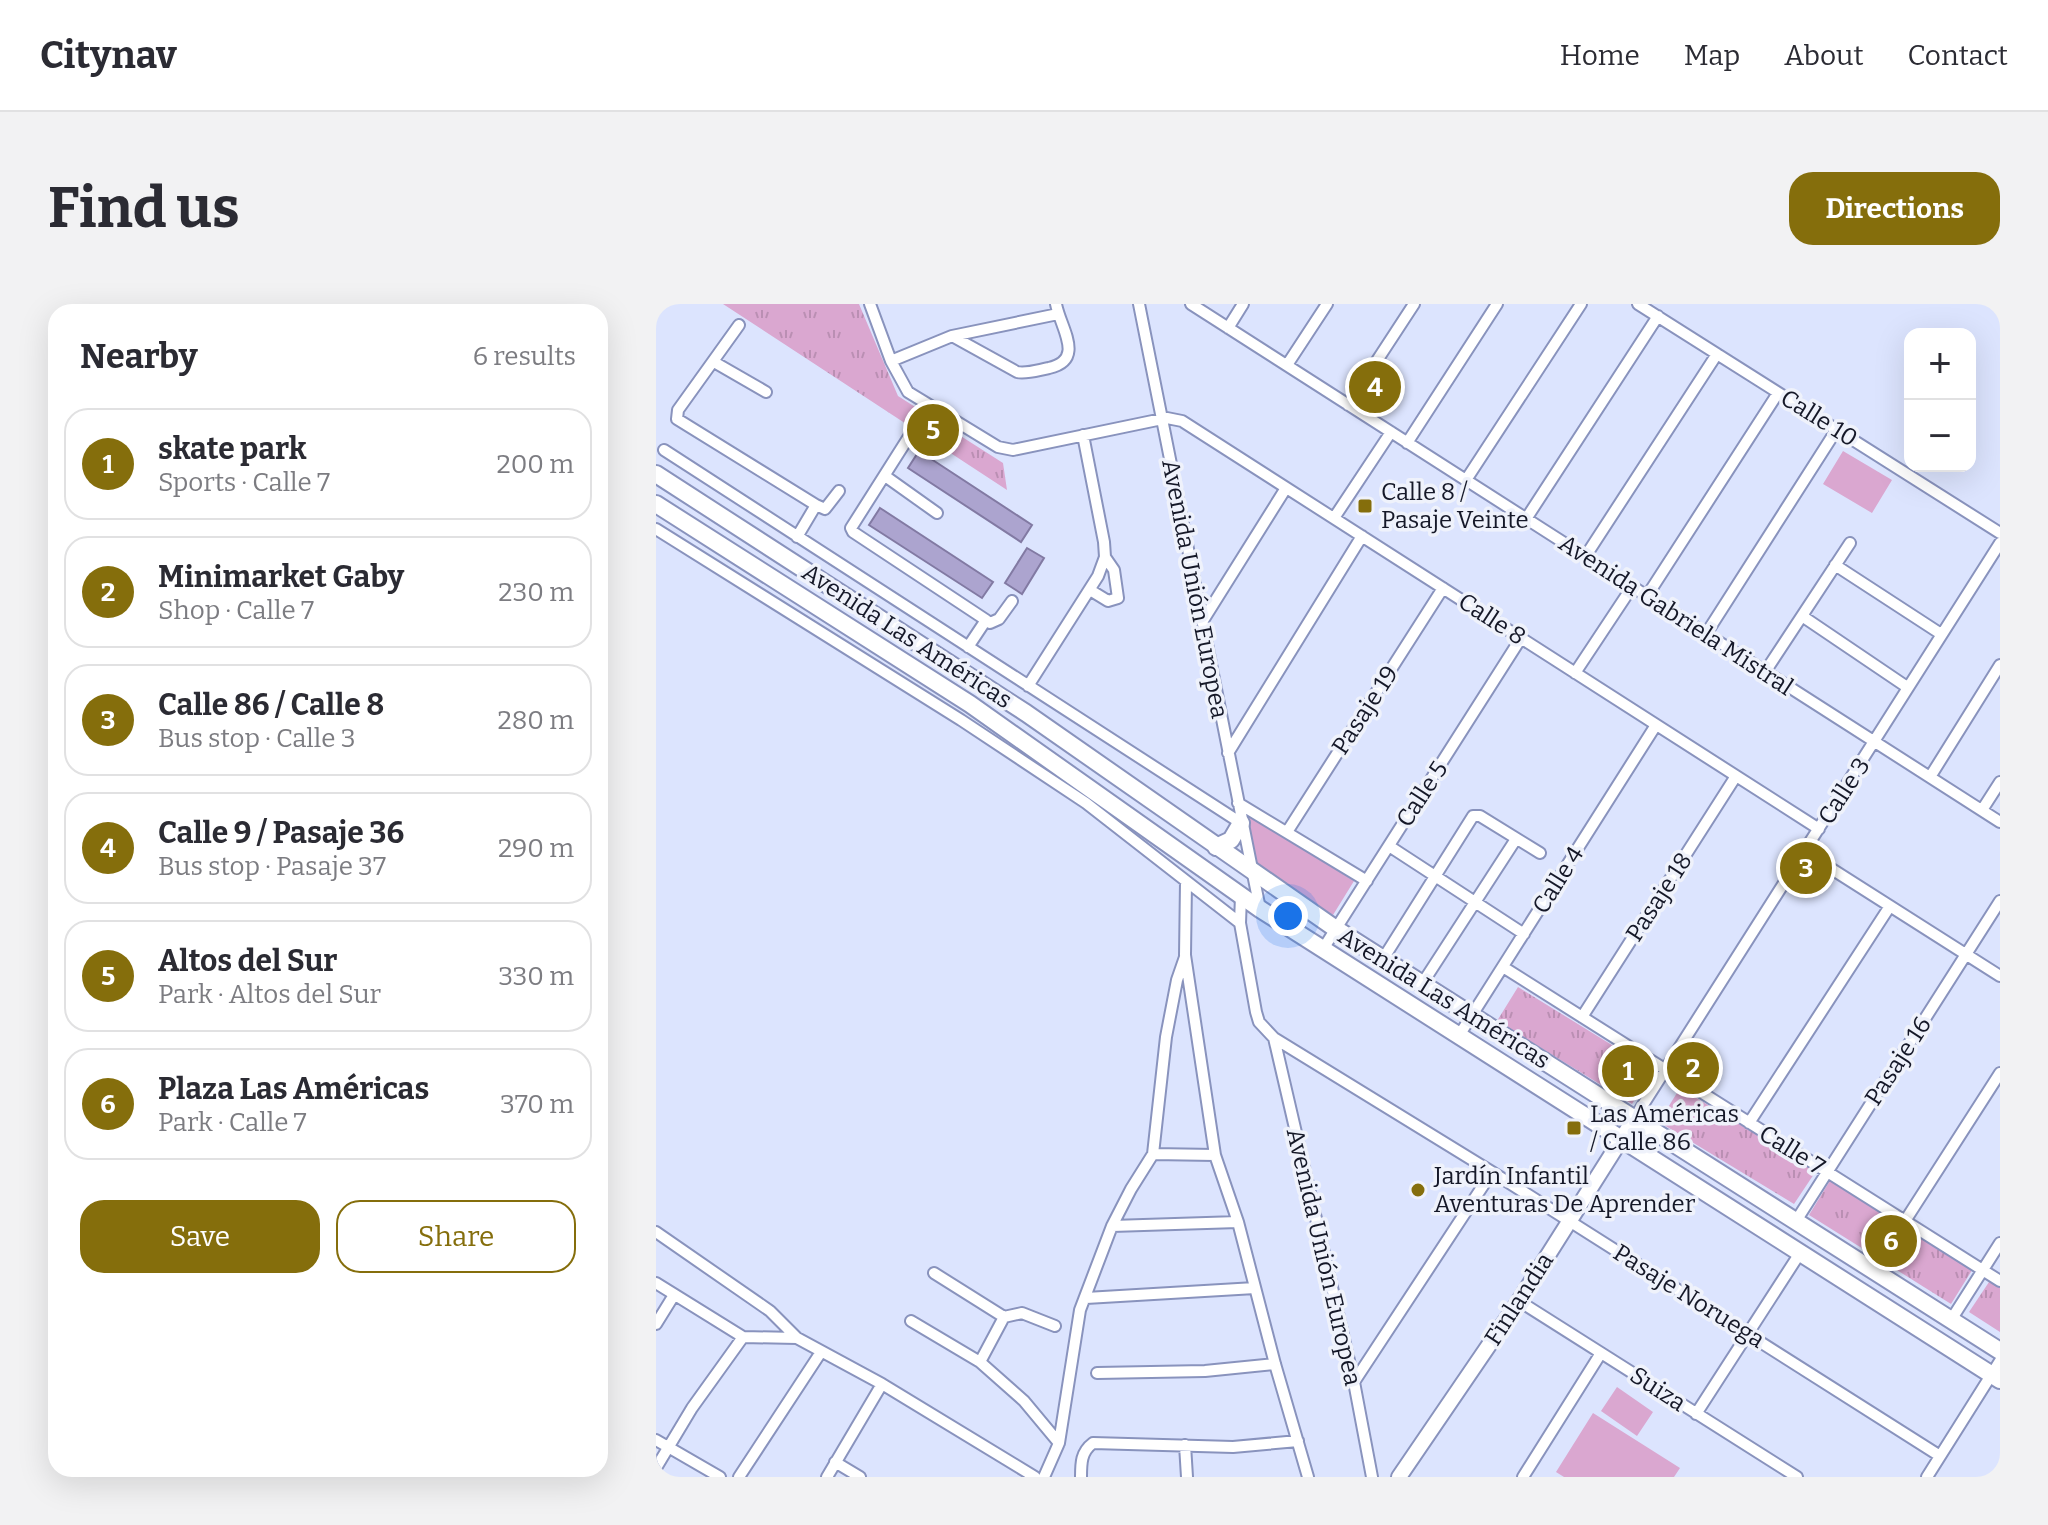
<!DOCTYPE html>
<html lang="en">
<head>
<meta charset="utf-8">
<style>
  :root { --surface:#fff; --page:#f2f2f3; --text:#2b2b33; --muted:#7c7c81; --line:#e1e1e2; --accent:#856e0c }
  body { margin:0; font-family:Bitter,serif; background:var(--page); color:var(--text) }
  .controls { position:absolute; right:24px; top:24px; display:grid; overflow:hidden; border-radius:16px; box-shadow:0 8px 32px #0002 }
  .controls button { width:72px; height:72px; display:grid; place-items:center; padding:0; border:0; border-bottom:2px solid var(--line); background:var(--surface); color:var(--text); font:40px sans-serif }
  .you { position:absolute; left:632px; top:612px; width:28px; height:28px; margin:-20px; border:6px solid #fff; border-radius:50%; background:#1a73e8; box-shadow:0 0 0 12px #1a73e833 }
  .badge { display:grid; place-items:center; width:52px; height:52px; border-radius:50%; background:var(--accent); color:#fff; font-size:26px; font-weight:700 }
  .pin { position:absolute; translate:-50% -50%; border:4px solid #fff; box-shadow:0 2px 8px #0006 }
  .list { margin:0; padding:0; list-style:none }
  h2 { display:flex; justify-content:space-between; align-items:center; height:104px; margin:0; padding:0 32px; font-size:34px }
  h2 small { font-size:26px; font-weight:400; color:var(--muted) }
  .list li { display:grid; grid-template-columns:52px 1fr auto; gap:24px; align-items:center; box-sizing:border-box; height:112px; margin:0 16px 16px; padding:0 16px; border:2px solid var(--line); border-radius:24px }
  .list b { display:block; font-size:30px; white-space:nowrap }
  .list p { margin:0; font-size:26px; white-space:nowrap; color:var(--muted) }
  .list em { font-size:26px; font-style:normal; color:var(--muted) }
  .actions { display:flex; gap:16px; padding:24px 32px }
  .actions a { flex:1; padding:18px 0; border:2px solid var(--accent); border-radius:24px; text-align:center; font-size:28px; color:var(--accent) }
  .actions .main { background:var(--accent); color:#fff }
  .map { position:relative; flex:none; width:1344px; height:1173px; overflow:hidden; border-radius:24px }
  header { display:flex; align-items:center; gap:48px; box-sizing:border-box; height:112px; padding:0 40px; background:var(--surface); border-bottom:2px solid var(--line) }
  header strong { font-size:38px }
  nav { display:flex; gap:44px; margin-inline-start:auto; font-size:28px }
  .intro { display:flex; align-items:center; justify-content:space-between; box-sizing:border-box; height:192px; padding:0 48px }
  h1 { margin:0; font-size:56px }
  .button { padding:20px 36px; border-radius:24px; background:var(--accent); color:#fff; font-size:28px; font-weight:700 }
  main { display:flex; gap:48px; padding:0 48px }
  aside { flex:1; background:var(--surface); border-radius:24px; box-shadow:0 8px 32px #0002 }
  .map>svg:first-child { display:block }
  .grass { fill:#daa7d0 }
  .park { fill:url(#park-tufts) }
  .building { fill:#aca4cf; stroke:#827aa3; stroke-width:2 }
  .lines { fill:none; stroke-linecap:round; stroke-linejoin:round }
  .street-casing { stroke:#8993bd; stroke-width:14 }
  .secondary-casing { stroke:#8993bd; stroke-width:18 }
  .primary-casing { stroke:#8993bd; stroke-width:20 }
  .street { stroke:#fff; stroke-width:10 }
  .secondary { stroke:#fff; stroke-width:14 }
  .primary { stroke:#fff; stroke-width:16 }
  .poi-dot { fill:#856e0c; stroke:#eff2fb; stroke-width:3 }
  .labels { text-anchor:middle; stroke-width:7; stroke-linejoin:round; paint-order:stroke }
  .street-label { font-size:24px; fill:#151828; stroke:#eff2fb }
  .poi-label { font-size:24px; fill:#151828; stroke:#eff2fb; text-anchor:start }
</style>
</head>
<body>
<header>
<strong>Citynav</strong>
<nav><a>Home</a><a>Map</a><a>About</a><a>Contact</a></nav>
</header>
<div class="intro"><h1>Find us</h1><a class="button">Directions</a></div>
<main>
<aside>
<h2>Nearby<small>6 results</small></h2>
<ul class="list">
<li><span class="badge">1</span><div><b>skate park</b><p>Sports · Calle 7</p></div><em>200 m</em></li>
<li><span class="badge">2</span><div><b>Minimarket Gaby</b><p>Shop · Calle 7</p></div><em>230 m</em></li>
<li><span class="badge">3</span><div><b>Calle 86 / Calle 8</b><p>Bus stop · Calle 3</p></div><em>280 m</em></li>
<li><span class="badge">4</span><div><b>Calle 9 / Pasaje 36</b><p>Bus stop · Pasaje 37</p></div><em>290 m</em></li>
<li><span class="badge">5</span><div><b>Altos del Sur</b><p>Park · Altos del Sur</p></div><em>330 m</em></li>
<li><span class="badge">6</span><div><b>Plaza Las Américas</b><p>Park · Calle 7</p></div><em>370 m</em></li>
</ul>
<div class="actions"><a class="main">Save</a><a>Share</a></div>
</aside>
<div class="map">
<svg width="1344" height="1173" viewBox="0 0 1344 1173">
  <defs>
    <pattern id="park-tufts" width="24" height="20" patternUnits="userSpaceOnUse" patternTransform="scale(2)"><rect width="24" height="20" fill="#daa7d0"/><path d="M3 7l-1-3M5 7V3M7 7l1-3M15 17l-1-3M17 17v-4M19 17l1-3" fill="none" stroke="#ba8fb3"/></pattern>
  </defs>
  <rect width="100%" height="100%" fill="#dce4fe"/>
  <path class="grass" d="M1187 147 1236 176 1216 209 1167 180Z
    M588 508 698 577 677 611 601 563Z
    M961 1083 997 1108 981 1132 945 1107Z
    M937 1109 1024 1164 1018 1173H908L900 1168Z"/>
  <path class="park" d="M67 0H203L242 92 347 159 351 186Z
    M862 683 998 767 976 800 841 717Z
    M1024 784 1160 867 1138 900 1003 818Z
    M1175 875 1318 963 1295 1000 1153 911Z
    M1335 975 1344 982V1028L1313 1008Z"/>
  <path class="building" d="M263 147 376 221 365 238 252 164Z
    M224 204 337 278 326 294 213 221Z
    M371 244 388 254 366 290 349 279Z"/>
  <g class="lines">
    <g class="street-casing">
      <path id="street" d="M214 0 235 57 252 88 342 143 357 146 511 114 526 117 1163 525
        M483 0 604 605
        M535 0 1344 518
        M982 0 1344 229
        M83 21 22 106 21 115 160 201 141 233
        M572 24 587 0
        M296 32 361 68C371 70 382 66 393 64 430 56 404 23 400 0
        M235 57 296 32 402 10
        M58 58 110 88
        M631 61 671 0
        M692 101 758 0
        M254 131 195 224 197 228 330 316 312 343
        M751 139 841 0
        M8 146 585 519
        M229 172 281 209
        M810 176 925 0
        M160 201 169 205 183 187
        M678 214 735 128
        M870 215 1002 12
        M0 225 305 416 430 499 584 619
        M929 253 1061 50
        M1179 261 1285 330
        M434 286 452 297 462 294 458 266 449 253
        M991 292 1122 89
        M1146 312 1251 383
        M330 316 334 319 343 315 356 297
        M546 318 630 184
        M1050 330 1181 125
        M1109 368 1194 239
        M919 369 976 283
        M372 382 442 272 449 253 448 238 427 131
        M572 449 706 232
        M1274 473 1344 361
        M582 499 711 577
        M1326 506 1344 478
        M631 528 787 284
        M733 542 868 630
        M1149 548 1344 672
        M530 578 529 651 559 851 582 918 619 1060 652 1173
        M585 592 584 619 600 708 603 718 618 734 836 868 1284 1152
        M667 645 865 334
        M727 655 817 512H824L884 549
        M847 663 1344 977
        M766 680 860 535
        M926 713 1080 472
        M804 730 1000 421
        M618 734 698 1078 716 1173
        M978 815 1344 239
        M1093 819 1234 602
        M497 850 559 851
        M1140 917 1344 597
        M1249 917 1344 769
        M456 922 582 918
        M0 928 114 1007 141 1034
        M278 969 348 1013
        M0 979 87 1033 141 1034 226 1080 379 1173
        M430 994 599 984
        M863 997 1141 1173
        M1295 1016 1344 939
        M255 1017 324 1058 368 1097 403 1139
        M0 1020 18 991
        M324 1058 348 1013 366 1009 399 1022
        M441 1069 549 1067 619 1060
        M698 1078 836 868
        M1040 1110 1144 949
        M0 1136 64 1173
        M529 1141 531 1173
        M179 1158 204 1173
        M0 1164 36 1104 87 1033
        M83 1173 165 1048
        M171 1173 226 1080
        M388 1173 403 1139 424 1006 456 922 475 885 497 850 510 733 521 676 529 653
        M425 1173C425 1159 425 1148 437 1139L577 1143 642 1137
        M867 1173 945 1049
        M1271 1173 1344 1057"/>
    </g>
    <g class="secondary-casing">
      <path id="secondary" d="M743 1173 863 997 978 815"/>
    </g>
    <g class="primary-casing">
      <path id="primary" d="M0 170 370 409 680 625 1344 1047
        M0 200 314 400 604 605 1344 1076
        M560 543 575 536 585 519"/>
    </g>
    <use href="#street" class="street"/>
    <use href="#secondary" class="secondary"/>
    <use href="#primary" class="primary"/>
  </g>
  <g class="poi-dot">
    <rect x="701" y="194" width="16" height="16" rx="4"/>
    <rect x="910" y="816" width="16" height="16" rx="4"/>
    <circle cx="762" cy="886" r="8"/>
  </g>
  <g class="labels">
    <g class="street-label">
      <text transform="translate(1163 114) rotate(32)" y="8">Calle 10</text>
      <text transform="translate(539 285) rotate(79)" y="8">Avenida Unión Europea</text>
      <text transform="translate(1020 311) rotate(33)" y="8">Avenida Gabriela Mistral</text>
      <text transform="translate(836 315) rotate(33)" y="8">Calle 8</text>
      <text transform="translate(251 332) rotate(33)" y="8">Avenida Las Américas</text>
      <text transform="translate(709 406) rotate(-57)" y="8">Pasaje 19</text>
      <text transform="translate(1188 487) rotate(-57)" y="8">Calle 3</text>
      <text transform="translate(766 490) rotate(-57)" y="8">Calle 5</text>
      <text transform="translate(902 576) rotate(-58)" y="8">Calle 4</text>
      <text transform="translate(1003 593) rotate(-57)" y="8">Pasaje 18</text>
      <text transform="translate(788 694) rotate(32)" y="8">Avenida Las Américas</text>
      <text transform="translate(1242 757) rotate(-57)" y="8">Pasaje 16</text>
      <text transform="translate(1136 846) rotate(32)" y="8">Calle 7</text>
      <text transform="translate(668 953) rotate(77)" y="8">Avenida Unión Europea</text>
      <text transform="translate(1033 992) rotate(32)" y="8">Pasaje Noruega</text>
      <text transform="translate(863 995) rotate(-57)" y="8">Finlandia</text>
      <text transform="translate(1002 1085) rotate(33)" y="8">Suiza</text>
    </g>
    <g class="poi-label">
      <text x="725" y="196">Calle 8 /<tspan x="725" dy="28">Pasaje Veinte</tspan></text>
      <text x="934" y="818">Las Américas<tspan x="934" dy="28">/ Calle 86</tspan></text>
      <text x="778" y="880">Jardín Infantil<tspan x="778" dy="28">Aventuras De Aprender</tspan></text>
    </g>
  </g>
</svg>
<div class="controls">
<button>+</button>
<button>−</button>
</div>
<div class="you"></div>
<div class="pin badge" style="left:972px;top:767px">1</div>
<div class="pin badge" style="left:1037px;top:764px">2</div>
<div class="pin badge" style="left:1150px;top:564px">3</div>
<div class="pin badge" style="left:719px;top:83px">4</div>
<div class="pin badge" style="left:277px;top:126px">5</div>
<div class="pin badge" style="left:1235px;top:937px">6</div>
</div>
</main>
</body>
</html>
